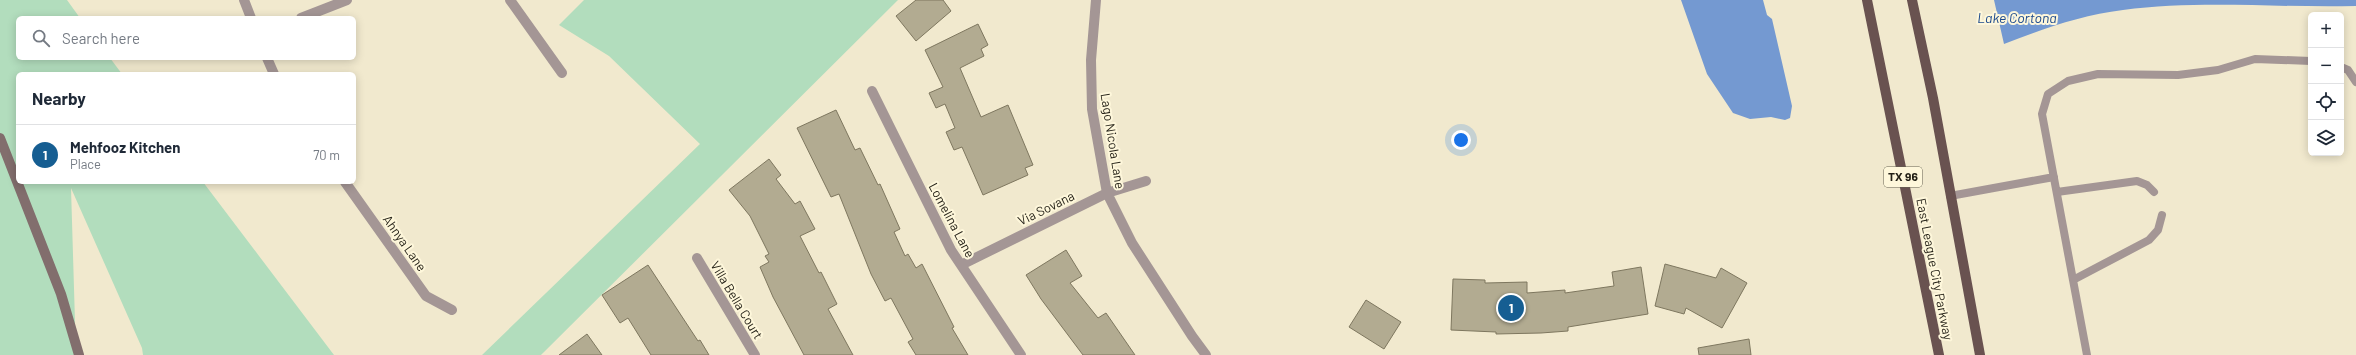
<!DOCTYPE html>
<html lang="en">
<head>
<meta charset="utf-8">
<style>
  :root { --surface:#fff; --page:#f2f2f3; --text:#1f2937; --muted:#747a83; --line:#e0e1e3; --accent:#165e92 }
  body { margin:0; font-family:Barlow,sans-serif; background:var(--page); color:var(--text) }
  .controls { position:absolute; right:12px; top:12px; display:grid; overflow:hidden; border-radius:6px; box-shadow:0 2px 10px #0003 }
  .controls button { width:36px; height:36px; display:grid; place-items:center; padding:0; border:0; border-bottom:1px solid var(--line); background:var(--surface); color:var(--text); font:20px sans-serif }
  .you { position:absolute; left:1461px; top:140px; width:14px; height:14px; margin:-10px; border:3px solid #fff; border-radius:50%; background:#1a73e8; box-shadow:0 0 0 6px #1a73e833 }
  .badge { display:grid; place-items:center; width:26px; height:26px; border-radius:50%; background:var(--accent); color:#fff; font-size:13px; font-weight:700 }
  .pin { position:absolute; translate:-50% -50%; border:2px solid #fff; box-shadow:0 1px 4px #0006 }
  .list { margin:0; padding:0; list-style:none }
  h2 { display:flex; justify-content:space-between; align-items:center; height:52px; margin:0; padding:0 16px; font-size:17px }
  h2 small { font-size:13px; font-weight:400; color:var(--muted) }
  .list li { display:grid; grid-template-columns:26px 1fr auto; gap:12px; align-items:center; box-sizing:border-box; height:60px; padding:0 16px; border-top:1px solid var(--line) }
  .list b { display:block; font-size:15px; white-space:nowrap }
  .list p { margin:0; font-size:13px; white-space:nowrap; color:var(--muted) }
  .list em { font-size:13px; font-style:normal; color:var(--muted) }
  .icon { flex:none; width:22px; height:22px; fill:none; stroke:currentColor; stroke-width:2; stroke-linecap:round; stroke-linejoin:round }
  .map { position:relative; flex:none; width:2356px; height:355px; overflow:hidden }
  .search { position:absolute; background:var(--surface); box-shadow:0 2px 10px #0003; left:16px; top:16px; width:340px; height:44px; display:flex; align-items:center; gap:10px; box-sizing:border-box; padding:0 14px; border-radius:6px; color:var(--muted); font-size:15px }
  .panel { position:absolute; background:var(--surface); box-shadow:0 2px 10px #0003; left:16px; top:72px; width:340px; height:112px; border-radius:6px }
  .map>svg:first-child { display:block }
  .green { fill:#b2ddbd }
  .water { fill:#7499d1 }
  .building { fill:#b2ab91; stroke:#7e775f }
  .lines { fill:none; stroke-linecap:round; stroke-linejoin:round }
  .lane { stroke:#a49695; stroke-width:8 }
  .street { stroke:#a49695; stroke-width:10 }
  .secondary { stroke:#826e6d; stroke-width:10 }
  .primary { stroke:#695250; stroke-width:10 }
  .labels { text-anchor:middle; stroke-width:4; stroke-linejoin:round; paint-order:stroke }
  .shield { fill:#fef7db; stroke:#646050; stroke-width:1 }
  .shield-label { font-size:12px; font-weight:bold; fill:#221f15 }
  .street-label { font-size:13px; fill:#221f15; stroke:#fef7db }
  .water-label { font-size:14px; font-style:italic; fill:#1a488c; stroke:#fef7db }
</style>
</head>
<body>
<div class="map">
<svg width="2356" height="355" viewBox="0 0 2356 355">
  <rect width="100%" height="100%" fill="#f1e9ce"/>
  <path class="green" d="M0 0H67L80 18H18V58H110L122 74H18V182H203L334 355H143L142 348 71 188 76 355H0Z
    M584 0H898L541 355H482L700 144 609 56 559 25Z"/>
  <path class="water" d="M1681 0H1763L1767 15 1772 19 1792 106 1790 118 1785 120 1771 117 1750 119 1733 113 1707 74Z
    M1994 0H2356V6C2280 8 2198 0 2123 10 2081 15 2043 29 2004 44Z"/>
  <path class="building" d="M916 0H943L951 11 916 41 896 16Z
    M978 24 988 45 981 49 984 56 960 68 981 117 1008 105 1033 165 1025 168 1028 175 983 195 962 147 954 150 946 132 955 128 945 104 936 108 929 93 943 87 925 50Z
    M836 110 855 150 860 148 878 185 880 184 900 229 894 232 905 256 908 254 916 268 922 264 954 327 952 328 968 355H916L908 342 913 339 891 298 885 301 871 274 839 194 831 197 797 128Z
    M769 159 781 175 776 179 795 204 800 201 815 229 800 236 819 273 821 272 837 304 828 309 853 355H804L773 297 760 267 769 262 765 256 769 254 750 216 729 190Z
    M1066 250 1082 276 1070 283 1098 318 1106 313 1135 355H1083L1041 299 1026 275Z
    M1665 264 1716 278 1721 268 1747 283 1722 328 1686 308 1684 314 1655 306Z
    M648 265 698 341 700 340 709 355H651L628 318 620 323 602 295Z
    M1641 267 1648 314 1568 327V331L1541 333 1496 334V332L1451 330 1453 279 1485 280V283L1527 282V293L1565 290V293L1614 286 1612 272Z
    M1366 300 1401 322 1384 349 1349 327Z
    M587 334 602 355H559Z
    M1749 339 1751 355H1699L1698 348Z"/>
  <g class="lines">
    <path class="lane" d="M2341 67 2348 70 2356 82
      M2057 192 2137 181 2147 185 2154 192
      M1950 196 2054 177
      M2073 280 2149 240 2158 230 2162 215
      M2087 355 2042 114 2048 94 2068 81 2098 74 2178 75 2218 70 2255 59 2311 61"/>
    <path class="street" d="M244 0 251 18
      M510 0 562 73
      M1096 0 1091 60 1092 109 1107 193 1132 243 1192 336 1206 355
      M301 18 347 0
      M267 58 274 74
      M872 91 951 250 1021 355
      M345 182 426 296 452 310
      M697 258 755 355
      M961 265 1107 193 1146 181"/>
    <path class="secondary" d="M0 138 61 294 79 355"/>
    <path class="primary" d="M1867 0 1939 355
      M1912 0 1933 98 1980 355"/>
  </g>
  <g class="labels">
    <rect class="shield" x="1884" y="167" width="38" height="20" rx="3"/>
    <g class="shield-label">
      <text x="1903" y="181">TX 96</text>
    </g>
    <g class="street-label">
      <text transform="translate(1113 141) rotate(81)" y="5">Lago Nicola Lane</text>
      <text transform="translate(1046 208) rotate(-26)" y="5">Via Sovana</text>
      <text transform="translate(952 220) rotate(62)" y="5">Lomelina Lane</text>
      <text transform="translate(405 243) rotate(55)" y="5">Ahnya Lane</text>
      <text transform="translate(1935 269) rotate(79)" y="5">East League City Parkway</text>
      <text transform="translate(737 300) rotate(59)" y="5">Villa Bella Court</text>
    </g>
    <g class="water-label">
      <text x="2017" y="23">Lake Cortona</text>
    </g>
  </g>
</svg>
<div class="controls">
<button>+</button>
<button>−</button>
<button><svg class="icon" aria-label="locate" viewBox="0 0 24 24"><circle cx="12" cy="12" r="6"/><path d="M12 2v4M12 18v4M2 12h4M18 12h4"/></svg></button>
<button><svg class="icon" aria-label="layers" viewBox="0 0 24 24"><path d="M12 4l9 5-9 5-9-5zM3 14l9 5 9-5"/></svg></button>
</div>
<div class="you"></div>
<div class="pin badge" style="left:1511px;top:308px">1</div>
<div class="search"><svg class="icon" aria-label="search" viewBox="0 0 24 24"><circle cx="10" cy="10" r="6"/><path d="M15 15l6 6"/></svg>Search here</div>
<section class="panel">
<h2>Nearby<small></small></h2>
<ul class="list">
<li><span class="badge">1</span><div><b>Mehfooz Kitchen</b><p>Place</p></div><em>70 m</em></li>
</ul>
</section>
</div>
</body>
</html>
